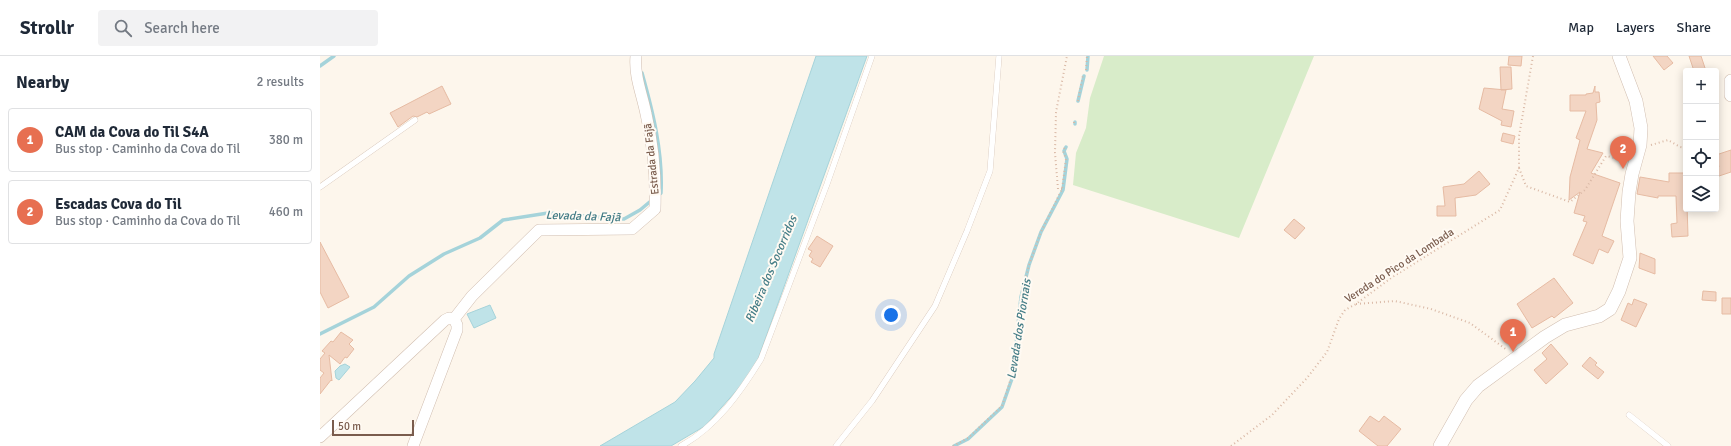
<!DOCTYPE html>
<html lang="en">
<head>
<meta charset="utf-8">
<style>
  :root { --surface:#fff; --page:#f2f2f3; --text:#1f2937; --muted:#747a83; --line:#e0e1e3; --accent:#e76f51 }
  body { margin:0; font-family:Signika,sans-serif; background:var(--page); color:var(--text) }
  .controls { position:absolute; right:12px; top:12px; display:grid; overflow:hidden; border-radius:4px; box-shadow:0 2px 10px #0003 }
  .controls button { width:36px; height:36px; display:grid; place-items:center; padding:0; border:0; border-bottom:1px solid var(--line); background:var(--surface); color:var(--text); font:20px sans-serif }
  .scale { position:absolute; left:12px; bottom:10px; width:82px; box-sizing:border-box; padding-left:4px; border:2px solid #7a5c4d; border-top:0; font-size:11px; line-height:14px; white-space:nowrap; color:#7a5c4d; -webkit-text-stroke:3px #fffaf3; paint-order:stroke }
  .you { position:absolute; left:571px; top:259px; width:14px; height:14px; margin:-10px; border:3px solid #fff; border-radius:50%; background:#1a73e8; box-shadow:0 0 0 6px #1a73e833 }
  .badge { display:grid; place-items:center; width:26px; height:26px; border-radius:50%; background:var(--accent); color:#fff; font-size:13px; font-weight:700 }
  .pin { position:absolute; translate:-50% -33px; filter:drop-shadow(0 1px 2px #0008) }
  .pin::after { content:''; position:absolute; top:21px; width:14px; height:12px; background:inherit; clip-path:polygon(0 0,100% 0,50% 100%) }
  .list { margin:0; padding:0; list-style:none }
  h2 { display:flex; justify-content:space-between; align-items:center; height:52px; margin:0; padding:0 16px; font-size:17px }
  h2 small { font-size:13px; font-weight:400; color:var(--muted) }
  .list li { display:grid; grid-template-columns:26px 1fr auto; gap:12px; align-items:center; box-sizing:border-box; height:64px; margin:0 8px 8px; padding:0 8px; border:1px solid var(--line); border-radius:4px }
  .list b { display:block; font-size:15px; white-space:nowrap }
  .list p { margin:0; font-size:13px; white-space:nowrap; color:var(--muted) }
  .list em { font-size:13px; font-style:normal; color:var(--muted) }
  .icon { flex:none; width:22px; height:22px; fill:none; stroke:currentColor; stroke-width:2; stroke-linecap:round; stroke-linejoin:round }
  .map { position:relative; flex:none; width:1411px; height:390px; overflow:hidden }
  header { display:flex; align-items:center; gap:24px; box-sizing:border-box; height:56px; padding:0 20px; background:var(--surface); border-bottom:1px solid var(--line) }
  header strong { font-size:19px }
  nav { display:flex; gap:22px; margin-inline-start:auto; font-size:14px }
  .search { width:280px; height:36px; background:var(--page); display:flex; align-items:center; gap:10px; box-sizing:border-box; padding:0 14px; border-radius:4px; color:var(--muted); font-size:15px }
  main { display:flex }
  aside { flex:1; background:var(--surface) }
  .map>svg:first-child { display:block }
  .green { fill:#d8ecc9 }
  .water { fill:#bfe3e8; stroke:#a5d3da }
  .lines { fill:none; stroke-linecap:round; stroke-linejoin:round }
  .stream { stroke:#a5d3da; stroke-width:3.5 }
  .building { fill:#f3d5c3; stroke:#e6bba3 }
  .service-casing { stroke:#d1beb0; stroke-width:6 }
  .minor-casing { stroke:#d1beb0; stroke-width:12 }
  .tertiary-casing { stroke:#d1beb0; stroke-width:14 }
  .path { stroke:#d9b8a5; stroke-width:2; stroke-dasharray:1 3; stroke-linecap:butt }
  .service { stroke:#fff; stroke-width:5.5 }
  .minor { stroke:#fff; stroke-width:11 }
  .tertiary { stroke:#fff; stroke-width:13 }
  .labels { text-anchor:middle; stroke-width:4; stroke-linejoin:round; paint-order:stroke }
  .street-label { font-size:11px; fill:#7a5c4d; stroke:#fffaf3 }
  .water-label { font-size:12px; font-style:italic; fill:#437c86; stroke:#fffaf3 }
</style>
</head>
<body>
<header>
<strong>Strollr</strong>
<div class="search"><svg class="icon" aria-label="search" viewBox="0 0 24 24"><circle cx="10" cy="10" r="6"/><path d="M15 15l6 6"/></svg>Search here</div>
<nav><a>Map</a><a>Layers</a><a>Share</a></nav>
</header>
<main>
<aside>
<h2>Nearby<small>2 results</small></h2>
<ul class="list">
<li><span class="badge">1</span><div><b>CAM da Cova do Til S4A</b><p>Bus stop · Caminho da Cova do Til</p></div><em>380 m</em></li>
<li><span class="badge">2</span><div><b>Escadas Cova do Til</b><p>Bus stop · Caminho da Cova do Til</p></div><em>460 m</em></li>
</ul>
</aside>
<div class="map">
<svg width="1411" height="390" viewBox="0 0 1411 390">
  <rect width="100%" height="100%" fill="#fdf6ec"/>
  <path class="green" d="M784 0H994L919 182 753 129 756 97 766 72 770 42Z"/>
  <path class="water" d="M496 0H547L438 303 425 325 385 370 351 390H280L355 346 375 325 394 302V298Z
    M170 249 176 262 154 272 147 258Z
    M25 308 30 311 19 324 16 322 15 315 20 310Z"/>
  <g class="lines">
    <path class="stream" d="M0 10 14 0
      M767 14 768 0
      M322 17C333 56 343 96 341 137L337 140
      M758 45 764 20
      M755 66V68
      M0 278 54 251 89 220 124 198 160 182 183 164 228 157 304 163 320 154 332 144
      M634 390 648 383 682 351 694 317 697 278 701 241 709 209 721 176 743 134 747 103 744 95 746 91"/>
  </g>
  <path class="building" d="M1189 0H1202L1201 10 1188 9Z
    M1333 0H1347L1353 7 1344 14Z
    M1369 0H1381L1386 15H1374Z
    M1180 11H1191L1192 33 1181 34Z
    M122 30 131 48 109 58 107 56 97 61 93 60 78 71 70 57Z
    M1275 30V36H1279L1280 46 1276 47 1277 64 1267 93 1283 97 1271 117 1300 127 1282 180 1294 185 1288 197 1279 193 1273 208 1253 199 1267 166 1263 165 1265 160 1254 157 1260 136 1249 144 1250 121 1260 84 1256 82 1266 55H1250V39H1266V38L1273 37Z
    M1164 32 1186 34 1182 53 1194 55 1191 71 1181 69 1182 65 1159 53Z
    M1183 77 1195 80 1193 88 1181 85Z
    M1411 94V116L1396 121V112L1399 111 1396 99Z
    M1159 115 1170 128 1156 139 1135 142 1136 160H1117V150H1125L1123 131 1144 128Z
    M1349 117H1366L1368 180 1352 181 1351 168 1357 167 1356 140H1338V142L1317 138 1320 121 1349 126Z
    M974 163 985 172 975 183 964 174Z
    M497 180 513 190 500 211 491 206 493 203 489 200 492 195 488 193Z
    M0 186 29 241 8 252 0 236Z
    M1320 197 1335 203V218L1319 212Z
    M1234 222 1253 247 1234 262 1232 260 1212 272 1197 248Z
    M1383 235 1396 236V245L1382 244Z
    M1402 242H1411V258H1402Z
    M1314 243 1327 248 1316 271 1301 264 1308 247 1312 249Z
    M21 276 33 284 29 288 34 293 27 302 25 301 20 308 9 299 12 325 11 324 0 338V322L4 317 0 314V303L5 297 2 295 11 285 13 286Z
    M1231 288 1248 308 1226 328 1214 314 1227 303 1222 297Z
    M1270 301 1277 307 1275 309 1284 316 1278 323 1262 310Z
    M1050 360 1059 366 1064 360 1081 373 1067 390H1058L1039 375Z"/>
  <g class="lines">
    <g class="service-casing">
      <path id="service" d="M0 131 95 64
        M1309 359 1348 390
        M361 390C396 371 420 337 441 303L507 128 552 0
        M516 390 552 345 615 250 647 175 670 115 679 0"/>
    </g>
    <g class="minor-casing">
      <path id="minor" d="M134 263 152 240 219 174 312 173 335 153C336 122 333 88 326 58 322 38 314 20 316 0
        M0 381 125 264 129 262 134 263 137 269V274L93 390"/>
    </g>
    <g class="tertiary-casing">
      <path id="tertiary" d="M1411 25V39
        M1120 390 1146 344 1158 330 1225 281 1245 269 1279 260 1290 253 1299 235 1310 202 1307 165 1309 136 1312 118 1320 89 1321 72 1316 45 1299 0"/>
    </g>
    <path class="path" d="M766 14 767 0
      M758 45 763 19
      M754 66V68
      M1331 89 1348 84 1360 91 1366 92
      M1199 112 1206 130 1250 146 1265 134 1286 100 1304 104
      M742 133H738L735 97 736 56 747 0
      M1036 248 1075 245 1111 253 1150 267 1187 294
      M633 390 648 382 682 350 693 316 701 241 709 209 721 176 742 133 746 103 743 95 745 91
      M911 390 952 359 987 322 1007 296 1019 263 1025 254 1036 248 1071 222 1180 154 1199 112V80L1213 0"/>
    <use href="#service" class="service"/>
    <use href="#minor" class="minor"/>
    <use href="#tertiary" class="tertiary"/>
  </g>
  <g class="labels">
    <g class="street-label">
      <text transform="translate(331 103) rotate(-96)" y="4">Estrada da Fajã</text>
      <text transform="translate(1079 209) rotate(-33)" y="4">Vereda do Pico da Lombada</text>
    </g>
    <g class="water-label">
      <text transform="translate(263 160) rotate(2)" y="4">Levada da Fajã</text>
      <text transform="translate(451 213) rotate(-67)" y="4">Ribeira dos Socorridos</text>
      <text transform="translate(699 273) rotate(-81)" y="4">Levada dos Piornais</text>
    </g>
  </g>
</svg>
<div class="controls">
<button>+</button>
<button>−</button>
<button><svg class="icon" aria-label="locate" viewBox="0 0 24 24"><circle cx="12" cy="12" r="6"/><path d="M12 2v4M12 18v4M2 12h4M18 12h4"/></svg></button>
<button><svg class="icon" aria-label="layers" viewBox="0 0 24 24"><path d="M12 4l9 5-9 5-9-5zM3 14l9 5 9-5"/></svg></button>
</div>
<div class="scale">50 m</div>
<div class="you"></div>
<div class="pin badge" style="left:1193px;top:296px">1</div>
<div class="pin badge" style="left:1303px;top:113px">2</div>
</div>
</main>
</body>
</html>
